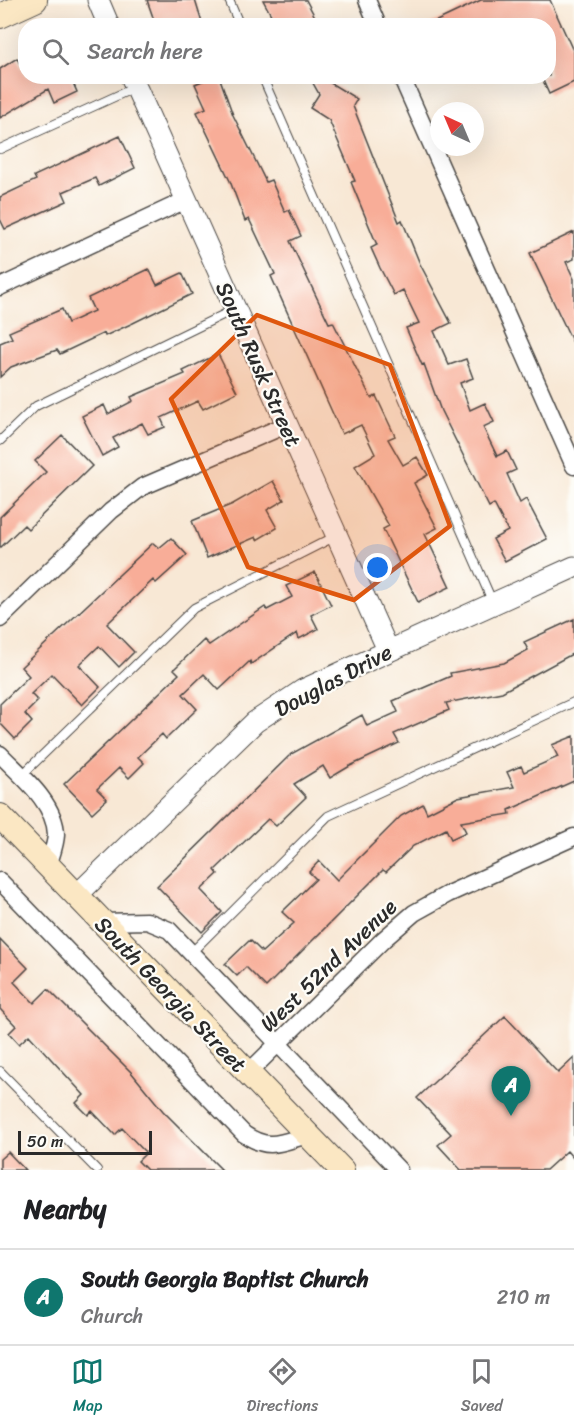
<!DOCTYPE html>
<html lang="en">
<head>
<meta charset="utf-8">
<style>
  :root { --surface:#fff; --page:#f6f6f6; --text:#202124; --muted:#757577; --line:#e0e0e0; --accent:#0f766e }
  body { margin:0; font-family:Sriracha,sans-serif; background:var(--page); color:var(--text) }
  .compass { position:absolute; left:430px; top:102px; width:54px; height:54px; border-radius:50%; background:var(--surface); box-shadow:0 6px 24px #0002; rotate:316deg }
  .scale { position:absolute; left:18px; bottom:15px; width:134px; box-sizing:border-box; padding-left:6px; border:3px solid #2b2b2b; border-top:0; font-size:16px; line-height:21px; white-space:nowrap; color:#2b2b2b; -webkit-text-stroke:4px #fdfcf7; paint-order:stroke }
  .you { position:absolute; left:378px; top:568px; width:21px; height:21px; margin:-15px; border:4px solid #fff; border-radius:50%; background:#1a73e8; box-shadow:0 0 0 9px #1a73e833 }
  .badge { display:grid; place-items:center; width:39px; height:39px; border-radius:50%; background:var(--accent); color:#fff; font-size:20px; font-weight:700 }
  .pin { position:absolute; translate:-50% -50px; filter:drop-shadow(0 2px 3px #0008) }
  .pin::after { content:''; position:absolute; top:32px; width:21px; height:18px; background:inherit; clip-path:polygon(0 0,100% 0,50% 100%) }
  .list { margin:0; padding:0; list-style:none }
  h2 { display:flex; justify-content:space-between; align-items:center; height:78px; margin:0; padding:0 24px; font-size:26px }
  h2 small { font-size:20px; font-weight:400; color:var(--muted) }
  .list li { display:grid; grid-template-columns:39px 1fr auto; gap:18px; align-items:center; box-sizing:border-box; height:96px; padding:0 24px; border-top:2px solid var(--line) }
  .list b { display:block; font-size:22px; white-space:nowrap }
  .list p { margin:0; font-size:20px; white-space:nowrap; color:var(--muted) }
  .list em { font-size:20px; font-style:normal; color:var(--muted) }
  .icon { flex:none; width:33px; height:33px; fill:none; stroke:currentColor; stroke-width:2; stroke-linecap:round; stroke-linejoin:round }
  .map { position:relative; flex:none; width:574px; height:1170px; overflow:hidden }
  .search { position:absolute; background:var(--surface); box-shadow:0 6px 24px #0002; left:18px; right:18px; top:18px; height:66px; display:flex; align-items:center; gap:15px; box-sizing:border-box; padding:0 21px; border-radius:24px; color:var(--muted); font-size:22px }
  .sheet { height:174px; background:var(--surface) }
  nav { display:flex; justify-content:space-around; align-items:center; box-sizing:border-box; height:84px; border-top:2px solid var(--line); background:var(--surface); font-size:16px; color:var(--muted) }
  nav a { display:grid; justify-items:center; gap:3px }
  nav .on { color:var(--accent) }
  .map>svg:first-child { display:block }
  .building { fill:#f8ad98 }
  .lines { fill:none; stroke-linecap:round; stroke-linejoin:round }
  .service-casing { stroke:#4a4744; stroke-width:10 }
  .minor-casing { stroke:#4a4744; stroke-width:19 }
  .tertiary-casing { stroke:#4a4744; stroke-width:23 }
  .secondary-casing { stroke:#4a4744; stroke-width:26 }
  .service { stroke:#fff; stroke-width:8 }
  .minor { stroke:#fff; stroke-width:16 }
  .tertiary { stroke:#fff; stroke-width:21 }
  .secondary { stroke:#fbe7c3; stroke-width:24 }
  .marked { fill:#df570e; fill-opacity:0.2; stroke:#df570e; stroke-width:4.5; stroke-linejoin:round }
  .labels { text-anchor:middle; stroke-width:4.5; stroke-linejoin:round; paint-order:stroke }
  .street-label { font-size:22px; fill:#2b2b2b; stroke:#fdfcf7 }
</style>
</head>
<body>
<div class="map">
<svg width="574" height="1170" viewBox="0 0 574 1170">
  <rect width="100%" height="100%" fill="#fdfcf7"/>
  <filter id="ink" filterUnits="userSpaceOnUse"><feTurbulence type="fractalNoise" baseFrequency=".0167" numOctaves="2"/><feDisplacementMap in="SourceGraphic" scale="12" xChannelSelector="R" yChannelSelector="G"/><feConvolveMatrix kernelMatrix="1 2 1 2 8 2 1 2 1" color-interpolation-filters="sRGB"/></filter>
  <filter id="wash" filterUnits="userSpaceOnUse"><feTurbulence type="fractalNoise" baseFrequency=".008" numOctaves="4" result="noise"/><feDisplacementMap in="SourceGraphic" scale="24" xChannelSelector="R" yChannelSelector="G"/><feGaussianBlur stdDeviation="1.35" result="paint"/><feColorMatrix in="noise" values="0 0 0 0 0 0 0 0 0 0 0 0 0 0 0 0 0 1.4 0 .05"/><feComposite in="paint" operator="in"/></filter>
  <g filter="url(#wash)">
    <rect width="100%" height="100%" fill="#f8e8d5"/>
    <g id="blocks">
      <path class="building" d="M147 0H195L203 26H156Z
        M263 0H306L315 17 299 26H277Z
        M481 0H550L574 53V82L549 94 541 76H549V26H426Z
        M17 58 26 76H70L77 92 54 103 48 89 0 118V69Z
        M214 76H219L233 115 266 182 271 180 285 212 289 210 301 236 290 241 296 254 329 323 333 322 371 398 376 396 395 436 388 439 403 465 417 457 428 475 414 483 437 528 425 534 450 587 418 602 383 529 389 526 355 466 375 454 361 425 342 434 271 276 275 274 249 219 245 221 230 181 197 112 206 108 195 84Z
        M309 76H319L357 99 353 106 399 222 402 220 420 264 451 323 434 331 449 365 466 359 473 378 460 383 470 410 485 403 494 422 483 427 497 456 507 451 516 470 507 474 520 503 526 499 547 539 505 561 493 539 508 531 494 504 489 507 441 411 424 364 422 365 406 328 419 323 403 290 394 295 380 268 371 248 377 245 351 182 355 181 329 120 310 108 319 94Z
        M120 136 135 168 99 186 95 178 63 192 67 201 5 229 0 219V197L36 180 34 176Z
        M574 232V259L566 262 574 279V345L530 253Z
        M149 269 157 285 182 273 192 294 133 323 105 336 104 333 60 354 57 350 11 367 0 377V343L12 338 9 332 62 309 68 323 94 311 88 298Z
        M218 354 237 392 203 409 198 401 161 418 165 427 148 434 142 423 113 438 118 447 102 456 82 416 104 405 108 414 133 401 131 397 185 374 183 371Z
        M62 435 92 466 28 529 24 525 0 548V517L46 472 35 461Z
        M273 481 284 500 267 510 277 528 257 540 256 537 207 558 192 521 233 504Z
        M171 538 187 555 156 583 153 580 107 624 134 652 119 667 99 646 79 665 100 687 82 705 52 674 31 694 38 701 25 714 32 722 15 739 0 723V704L29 676 21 667 153 543 159 548Z
        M315 572 331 605 311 615 318 629 299 639 297 633 251 664 250 661 219 690 204 674 183 694 197 709 166 739 162 734 138 757 144 763 129 778 119 768 97 789 107 799 92 813 64 784 179 674 174 669 204 640 209 645 265 607 267 610 292 597 286 586Z
        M574 619V653L502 692 446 703 449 710 394 734 399 743 350 766 330 778 323 766 294 784 306 797 276 826 268 819 215 870 218 874 201 890 222 912 202 932 157 886 291 754 362 715 367 726 398 712 393 701 451 676 450 673 504 663 528 650 524 642Z
        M574 736V781L509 810 510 814 461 822 466 832 451 839 446 829 413 846 386 872 383 870 266 987 246 967 237 976 225 964 250 940 262 952 294 923 282 912 316 879 309 872 319 861 337 880 401 816 423 804 427 813 458 797 514 787 507 772 521 766 524 772 558 757 552 745Z
        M0 939 28 968 14 982 34 1003 48 989 131 1072 163 1111 222 1170H147L138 1161 146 1153 122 1128 115 1135 92 1111 88 1115 76 1103 84 1095 29 1035 19 1044 9 1033 16 1026 0 1009Z
        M505 1016 558 1073 574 1058V1159L567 1151 546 1170H461L438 1145 451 1134 417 1098Z
        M8 1152 25 1170H0V1159Z"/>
    </g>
  </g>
  <g filter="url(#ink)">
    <use href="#blocks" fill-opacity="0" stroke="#4a4744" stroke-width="1.5"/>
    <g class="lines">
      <g class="service-casing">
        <path id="service" d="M229 0 240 26
          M262 76 493 603
          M0 149 136 87
          M0 441 36 406 235 309
          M21 776 194 608 336 536
          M191 953 328 816 574 702
          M0 1071 97 1170"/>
      </g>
      <g class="minor-casing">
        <path id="minor" d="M367 0 378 26
          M401 76 574 466
          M0 287 186 200
          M0 619 111 511 142 487 286 425
          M0 754C20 775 55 802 56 834 56 844 51 856 48 866
          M0 881 244 1134C269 1151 280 1143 307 1135
          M102 922 147 921 169 930 399 1170
          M248 1073 384 939 414 913 448 894 574 837"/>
      </g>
      <g class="tertiary-casing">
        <path id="tertiary" d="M98 0 109 26
          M131 76 388 650
          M76 896 255 722 303 690 574 567"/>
      </g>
      <g class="secondary-casing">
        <path id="secondary" d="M0 16 35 0
          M0 816 342 1170"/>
      </g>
      <use href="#service" class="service"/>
      <use href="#minor" class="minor"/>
      <use href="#tertiary" class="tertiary"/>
      <use href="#secondary" class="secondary"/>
    </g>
  </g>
  <path class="marked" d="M257 315 390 365 450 526 354 600 248 567 171 399Z"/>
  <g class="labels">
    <g class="street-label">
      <text transform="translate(259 364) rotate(66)" y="8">South Rusk Street</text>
      <text transform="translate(333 680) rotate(-28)" y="8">Douglas Drive</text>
      <text transform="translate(328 965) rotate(-44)" y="8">West 52nd Avenue</text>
      <text transform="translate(171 994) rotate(46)" y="8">South Georgia Street</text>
    </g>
  </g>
</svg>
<svg class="compass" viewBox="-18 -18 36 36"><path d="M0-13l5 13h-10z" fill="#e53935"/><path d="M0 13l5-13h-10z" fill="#757577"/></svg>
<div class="scale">50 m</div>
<div class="you"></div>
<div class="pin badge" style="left:511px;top:1116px">A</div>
<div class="search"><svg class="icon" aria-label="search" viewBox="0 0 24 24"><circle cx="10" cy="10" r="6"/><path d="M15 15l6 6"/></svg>Search here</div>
</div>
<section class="sheet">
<h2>Nearby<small></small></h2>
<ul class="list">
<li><span class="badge">A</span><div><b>South Georgia Baptist Church</b><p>Church</p></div><em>210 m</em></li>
</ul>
</section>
<nav>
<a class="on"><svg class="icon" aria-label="map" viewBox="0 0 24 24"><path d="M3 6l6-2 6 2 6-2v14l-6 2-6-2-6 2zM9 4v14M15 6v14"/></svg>Map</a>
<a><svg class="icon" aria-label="directions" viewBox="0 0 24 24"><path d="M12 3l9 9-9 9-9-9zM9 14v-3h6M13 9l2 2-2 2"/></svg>Directions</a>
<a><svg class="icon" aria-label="saved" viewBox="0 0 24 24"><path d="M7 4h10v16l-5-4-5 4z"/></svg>Saved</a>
</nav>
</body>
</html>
